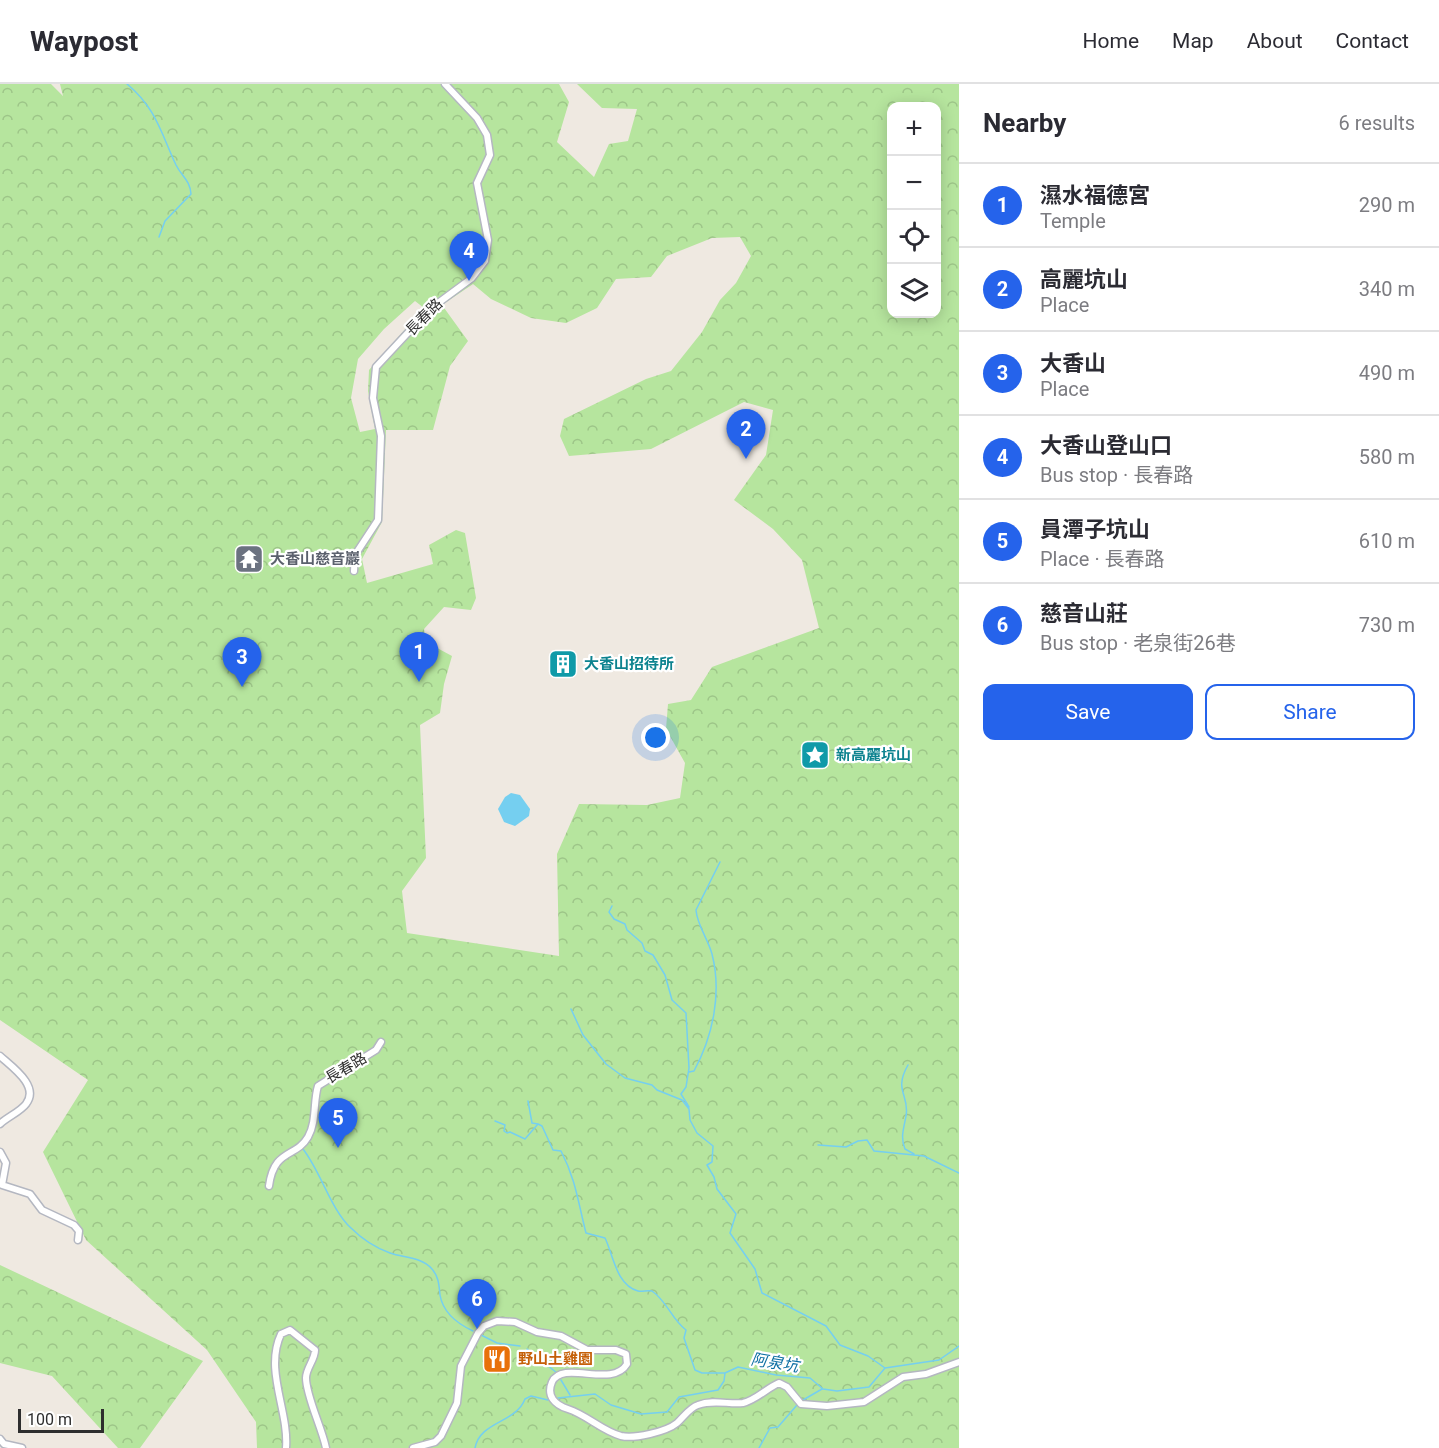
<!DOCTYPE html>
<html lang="en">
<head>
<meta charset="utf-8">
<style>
  :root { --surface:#fff; --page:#f7f7f7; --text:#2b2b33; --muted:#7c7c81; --line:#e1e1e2; --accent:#2563eb }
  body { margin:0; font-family:Roboto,"Noto Sans TC",sans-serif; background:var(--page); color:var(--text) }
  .controls { position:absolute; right:18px; top:18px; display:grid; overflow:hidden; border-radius:12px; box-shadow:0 3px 15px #0003 }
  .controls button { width:54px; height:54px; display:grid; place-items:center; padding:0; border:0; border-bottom:2px solid var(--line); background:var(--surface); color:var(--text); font:30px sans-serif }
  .scale { position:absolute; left:18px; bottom:15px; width:86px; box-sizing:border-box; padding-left:6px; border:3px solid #2e2e2e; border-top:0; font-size:16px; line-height:21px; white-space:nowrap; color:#2e2e2e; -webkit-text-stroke:4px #fff; paint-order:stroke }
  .you { position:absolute; left:656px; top:654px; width:21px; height:21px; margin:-15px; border:4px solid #fff; border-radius:50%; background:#1a73e8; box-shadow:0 0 0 9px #1a73e833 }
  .badge { display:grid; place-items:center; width:39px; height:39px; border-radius:50%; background:var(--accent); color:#fff; font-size:20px; font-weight:700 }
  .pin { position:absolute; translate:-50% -50px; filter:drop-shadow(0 2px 3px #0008) }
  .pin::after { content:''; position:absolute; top:32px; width:21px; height:18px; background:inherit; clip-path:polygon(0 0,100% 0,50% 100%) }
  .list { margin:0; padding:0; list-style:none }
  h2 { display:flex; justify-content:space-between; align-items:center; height:78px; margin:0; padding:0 24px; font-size:26px }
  h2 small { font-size:20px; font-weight:400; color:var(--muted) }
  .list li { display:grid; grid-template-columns:39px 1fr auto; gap:18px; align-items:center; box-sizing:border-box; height:84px; padding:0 24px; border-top:2px solid var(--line) }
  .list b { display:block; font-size:22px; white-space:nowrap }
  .list p { margin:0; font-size:20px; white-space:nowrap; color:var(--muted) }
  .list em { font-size:20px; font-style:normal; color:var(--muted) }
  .actions { display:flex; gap:12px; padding:18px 24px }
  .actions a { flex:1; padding:14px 0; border:2px solid var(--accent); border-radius:12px; text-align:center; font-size:21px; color:var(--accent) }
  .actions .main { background:var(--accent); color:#fff }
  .icon { flex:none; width:33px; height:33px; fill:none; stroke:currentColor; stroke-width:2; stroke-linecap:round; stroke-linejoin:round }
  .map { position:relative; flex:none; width:959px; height:1364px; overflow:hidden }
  header { display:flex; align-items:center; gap:36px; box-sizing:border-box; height:84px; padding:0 30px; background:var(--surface); border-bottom:2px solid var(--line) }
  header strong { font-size:28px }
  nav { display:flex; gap:33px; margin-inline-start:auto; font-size:21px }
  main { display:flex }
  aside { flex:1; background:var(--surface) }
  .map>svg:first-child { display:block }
  .forest { fill:url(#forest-crowns); fill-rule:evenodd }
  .water { fill:#75cff0 }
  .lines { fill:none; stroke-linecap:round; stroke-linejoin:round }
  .stream { stroke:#75cff0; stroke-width:1.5 }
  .minor-casing { stroke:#b4b7c1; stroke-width:9 }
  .minor { stroke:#fff; stroke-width:6 }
  .labels { text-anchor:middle; stroke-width:4.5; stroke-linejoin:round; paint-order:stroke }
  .street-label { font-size:15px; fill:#2e2e2e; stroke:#fff }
  .worship-label { font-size:15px; font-weight:bold; fill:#5b616d; stroke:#fff; text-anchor:start }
  .culture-label { font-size:15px; font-weight:bold; fill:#0d838f; stroke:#fff; text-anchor:start }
  .food-label { font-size:15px; font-weight:bold; fill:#c56008; stroke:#fff; text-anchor:start }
  .water-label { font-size:16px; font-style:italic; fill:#0d6fa3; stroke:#fff }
</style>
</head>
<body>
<header>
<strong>Waypost</strong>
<nav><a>Home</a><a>Map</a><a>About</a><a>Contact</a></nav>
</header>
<main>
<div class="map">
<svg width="959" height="1364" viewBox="0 0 959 1364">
  <defs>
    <pattern id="forest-crowns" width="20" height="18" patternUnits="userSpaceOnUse" patternTransform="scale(1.5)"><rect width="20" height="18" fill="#b6e59e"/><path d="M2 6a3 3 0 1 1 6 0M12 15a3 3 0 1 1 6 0" fill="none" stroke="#9dc588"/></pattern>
  </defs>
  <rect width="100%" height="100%" fill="#efe9e1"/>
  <path class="forest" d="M0 0H51L63 12 60 0H559L569 18 557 58 594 93 609 60 628 57 637 25 602 24 577 0H959V1364H257L256 1338 207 1266 86 1156 43 1068 88 996 0 936ZM892 22H936V230H892ZM740 153 751 172 736 199 720 216 702 248 671 287 646 295 564 335 560 352 569 372 651 365 744 318 773 326 766 371 734 416 773 445 802 476 819 544 712 583 691 616 668 620 666 645 685 679 680 714 647 721 579 720 557 770 559 872 407 849 402 807 426 774 420 641 440 629 444 600 452 572 426 558 424 545 444 523 471 526 476 514 465 449 456 446 429 461 433 480 367 499 362 475 382 438 386 346H433L450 282 468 257 442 221 473 200 491 215 531 234 566 239 597 224 616 195 651 193 667 172 712 154ZM415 217 424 224 369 286 368 307 375 345 360 348 351 314 358 275 384 245Z
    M0 1181 203 1277 140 1364H118L52 1292 0 1279Z"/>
  <path class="water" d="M511 709 520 711 530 725 529 732 515 742 504 738 498 725 505 713Z"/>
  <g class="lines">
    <path class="stream" d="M127 0C156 24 161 49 176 81 182 93 190 96 191 110L165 137 159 153
      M612 822 609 828 614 835 625 840 627 846 642 859 645 867 653 871 665 891 672 916 686 929 689 984 686 1003 681 1010 689 1023
      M571 925 583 951 606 980 625 994 652 1001 657 1006 682 1016 689 1025 690 1036 697 1049 713 1062 712 1078 707 1081 714 1093 717 1105 736 1130 730 1149 755 1185 762 1209 826 1242 840 1261 868 1272 885 1284
      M908 981C893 1007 910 1011 906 1032 904 1044 900 1053 905 1065L914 1070
      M689 988 694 987C713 952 722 909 712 870 708 855 697 841 696 826L720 778
      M528 1017 532 1039 538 1040
      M495 1037 505 1041 504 1047 507 1049 510 1048 525 1055 538 1040 542 1042 553 1066 561 1067C576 1096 578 1118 586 1149L605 1154C613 1170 616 1201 638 1207 642 1208 647 1206 652 1207 667 1217 672 1236 686 1246L684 1254 695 1286 702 1289H725
      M818 1061 846 1063 858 1057 867 1056 874 1067 924 1072 959 1089
      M303 1065C321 1088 331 1126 351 1144 361 1154 376 1164 390 1169 404 1174 422 1173 432 1185 439 1193 439 1202 440 1211 443 1229 458 1240 473 1247
      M481 1251 497 1259 520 1262
      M527 1265 557 1289
      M561 1296 570 1311
      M558 1314 595 1310 611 1321 641 1330 667 1328 679 1313 718 1306 724 1297 725 1289 738 1283 776 1291 810 1294 823 1305 837 1307 869 1303 885 1284 939 1276 959 1262
      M803 1316 822 1305
      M475 1364C480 1337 516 1339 525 1315L531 1312 548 1316
      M759 1364 770 1344 778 1343 797 1321"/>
    <g class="minor-casing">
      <path id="minor" d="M354 487 355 471 378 436 381 352 373 314 376 283 430 225 472 194 485 177 488 156 477 99 490 71 487 51 477 34 445 0
        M0 972C12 983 40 1002 26 1020 20 1028 7 1033 0 1040
        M0 1068 6 1079 2 1101 30 1110 42 1126 74 1141 79 1147 78 1156
        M269 1102C274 1064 296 1074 308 1053 317 1037 313 1018 318 1002L376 966 381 958
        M0 1355 4 1360 22 1364
        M286 1364C289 1327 264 1286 281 1250L290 1246 315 1266C315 1276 306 1284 306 1294 306 1312 322 1344 326 1364
        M413 1364 435 1358 441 1352 457 1319 461 1282 478 1249 484 1242 497 1237 515 1238 537 1248 561 1252 587 1266H616L626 1270 627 1280C612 1305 563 1275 552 1298 546 1312 555 1321 568 1325 587 1331 602 1347 621 1352 634 1355 666 1348 677 1339 684 1333 689 1324 698 1321 714 1315 730 1321 743 1319 756 1316 767 1304 779 1299L787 1303 801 1320 827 1322 864 1318 903 1293 926 1290 959 1278"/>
    </g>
    <use href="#minor" class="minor"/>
  </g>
  <defs>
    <g id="temple-square" transform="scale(1.5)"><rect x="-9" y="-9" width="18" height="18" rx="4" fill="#6b7280" stroke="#fff"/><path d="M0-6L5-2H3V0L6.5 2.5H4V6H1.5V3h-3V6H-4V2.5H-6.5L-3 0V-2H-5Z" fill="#fff"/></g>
    <g id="building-square" transform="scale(1.5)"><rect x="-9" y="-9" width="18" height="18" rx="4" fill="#0f9aa8" stroke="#fff"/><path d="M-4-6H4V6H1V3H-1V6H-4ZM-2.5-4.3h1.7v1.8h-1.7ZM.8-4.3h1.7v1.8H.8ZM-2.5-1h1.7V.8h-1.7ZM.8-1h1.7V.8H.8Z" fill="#fff"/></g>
    <g id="sight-square" transform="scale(1.5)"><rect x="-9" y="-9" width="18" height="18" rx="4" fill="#0f9aa8" stroke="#fff"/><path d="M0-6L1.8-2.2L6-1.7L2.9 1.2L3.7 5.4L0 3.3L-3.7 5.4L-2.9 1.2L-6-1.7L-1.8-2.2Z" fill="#fff"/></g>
    <g id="restaurant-square" transform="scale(1.5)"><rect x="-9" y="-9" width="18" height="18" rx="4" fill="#e8710a" stroke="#fff"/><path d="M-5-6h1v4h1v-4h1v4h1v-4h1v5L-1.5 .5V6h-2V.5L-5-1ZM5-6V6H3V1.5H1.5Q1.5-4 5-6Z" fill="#fff"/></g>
  </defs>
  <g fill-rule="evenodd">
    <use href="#temple-square" x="249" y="475"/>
    <use href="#building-square" x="563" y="580"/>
    <use href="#sight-square" x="815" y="671"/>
    <use href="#restaurant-square" x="497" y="1275"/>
  </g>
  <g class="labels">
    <g class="street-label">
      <text transform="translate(424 233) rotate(-45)" y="5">長春路</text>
      <text transform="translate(346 984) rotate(-31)" y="5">長春路</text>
    </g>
    <g class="worship-label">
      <text x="270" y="480">大香山慈音巖</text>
    </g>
    <g class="culture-label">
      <text x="584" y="585">大香山招待所</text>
      <text x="836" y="676">新高麗坑山</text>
    </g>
    <g class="food-label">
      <text x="518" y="1280">野山土雞園</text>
    </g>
    <g class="water-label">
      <text transform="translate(775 1278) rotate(9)" y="6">阿泉坑</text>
    </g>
  </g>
</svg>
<div class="controls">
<button>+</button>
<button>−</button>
<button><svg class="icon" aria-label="locate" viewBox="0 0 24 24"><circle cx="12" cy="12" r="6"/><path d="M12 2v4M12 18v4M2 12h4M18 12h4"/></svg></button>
<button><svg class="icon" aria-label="layers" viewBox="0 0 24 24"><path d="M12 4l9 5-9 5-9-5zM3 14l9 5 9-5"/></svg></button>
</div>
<div class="scale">100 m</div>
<div class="you"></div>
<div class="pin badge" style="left:419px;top:598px">1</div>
<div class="pin badge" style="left:746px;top:375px">2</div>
<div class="pin badge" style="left:242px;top:603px">3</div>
<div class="pin badge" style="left:469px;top:197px">4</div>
<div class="pin badge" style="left:338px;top:1064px">5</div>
<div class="pin badge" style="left:477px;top:1245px">6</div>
</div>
<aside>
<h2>Nearby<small>6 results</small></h2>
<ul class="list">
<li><span class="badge">1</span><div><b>濕水福德宮</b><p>Temple</p></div><em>290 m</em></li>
<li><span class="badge">2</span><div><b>高麗坑山</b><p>Place</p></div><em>340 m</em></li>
<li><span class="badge">3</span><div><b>大香山</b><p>Place</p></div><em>490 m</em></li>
<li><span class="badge">4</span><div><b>大香山登山口</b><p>Bus stop · 長春路</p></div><em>580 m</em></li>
<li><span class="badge">5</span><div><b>員潭子坑山</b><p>Place · 長春路</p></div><em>610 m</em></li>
<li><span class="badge">6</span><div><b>慈音山莊</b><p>Bus stop · 老泉街26巷</p></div><em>730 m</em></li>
</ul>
<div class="actions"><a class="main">Save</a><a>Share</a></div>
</aside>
</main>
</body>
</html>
